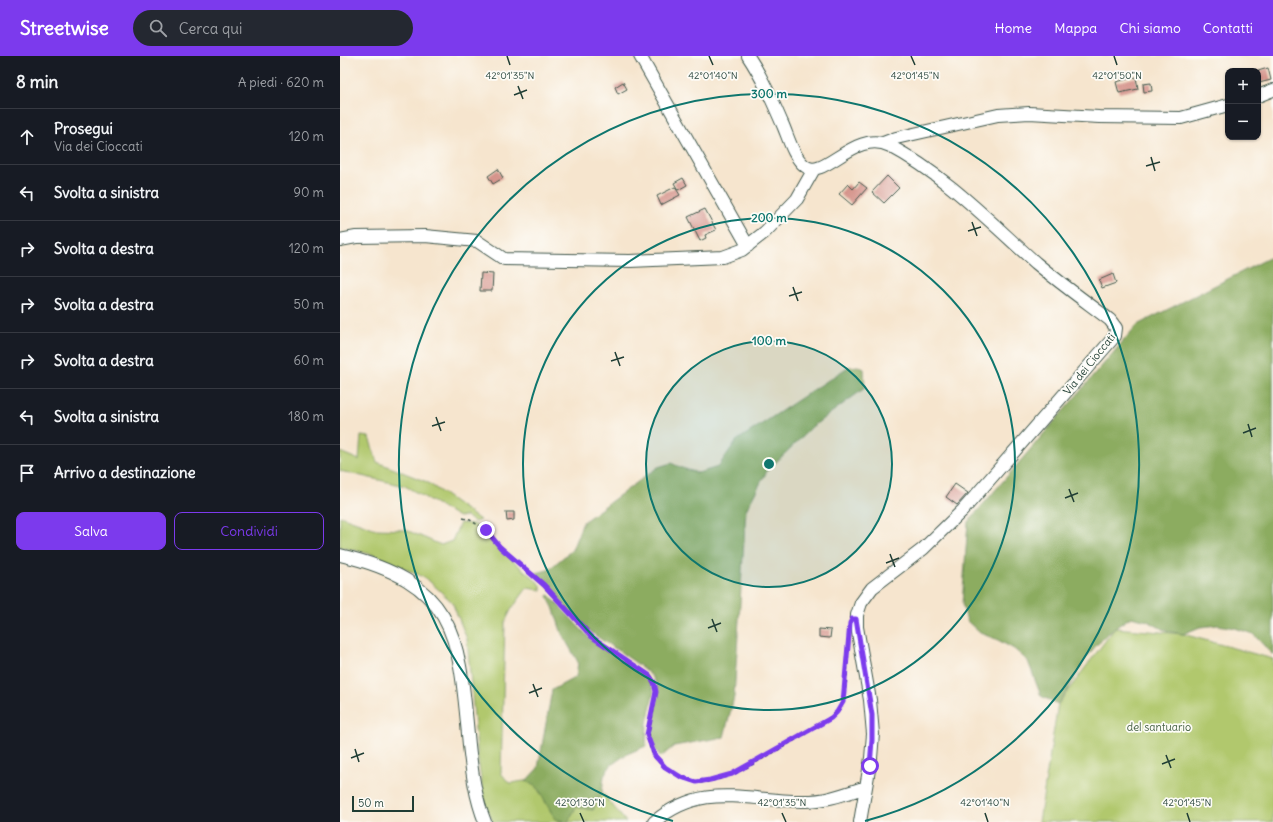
<!DOCTYPE html>
<html lang="it">
<head>
<meta charset="utf-8">
<style>
  :root { --surface:#171b24; --page:#242831; --text:#f1f3f6; --muted:#9ea1a6; --line:#363941; --accent:#7c3aed }
  body { margin:0; font-family:Delius,sans-serif; background:var(--page); color:var(--text) }
  .controls { position:absolute; right:12px; top:12px; display:grid; overflow:hidden; border-radius:8px; box-shadow:0 1px 3px #0004 }
  .controls button { width:36px; height:36px; display:grid; place-items:center; padding:0; border:0; border-bottom:1px solid var(--line); background:var(--surface); color:var(--text); font:20px sans-serif }
  .scale { position:absolute; left:12px; bottom:10px; width:62px; box-sizing:border-box; padding-left:4px; border:2px solid #1f3d34; border-top:0; font-size:11px; line-height:14px; white-space:nowrap; color:#1f3d34; -webkit-text-stroke:3px #fdfcf7; paint-order:stroke }
  .stop { position:absolute; width:12px; height:12px; margin:-9px; border:3px solid #7c3aed; border-radius:50%; background:#fff }
  .stop.end { background:#7c3aed; border-color:#fff; box-shadow:0 1px 4px #0008 }
  .list { margin:0; padding:0; list-style:none }
  h2 { display:flex; justify-content:space-between; align-items:center; height:52px; margin:0; padding:0 16px; font-size:17px }
  h2 small { font-size:13px; font-weight:400; color:var(--muted) }
  .list li { display:grid; grid-template-columns:26px 1fr auto; gap:12px; align-items:center; box-sizing:border-box; height:56px; padding:0 16px; border-top:1px solid var(--line) }
  .list b { display:block; font-size:15px; white-space:nowrap }
  .list p { margin:0; font-size:13px; white-space:nowrap; color:var(--muted) }
  .list em { font-size:13px; font-style:normal; color:var(--muted) }
  .actions { display:flex; gap:8px; padding:12px 16px }
  .actions a { flex:1; padding:9px 0; border:1px solid var(--accent); border-radius:8px; text-align:center; font-size:14px; color:var(--accent) }
  .actions .main { background:var(--accent); color:#fff }
  .icon { flex:none; width:22px; height:22px; fill:none; stroke:currentColor; stroke-width:2; stroke-linecap:round; stroke-linejoin:round }
  .map { position:relative; flex:none; width:933px; height:766px; overflow:hidden }
  header { display:flex; align-items:center; gap:24px; box-sizing:border-box; height:56px; padding:0 20px; background:var(--accent); color:#fff }
  header strong { font-size:19px }
  nav { display:flex; gap:22px; margin-inline-start:auto; font-size:14px }
  .search { width:280px; height:36px; background:var(--page); display:flex; align-items:center; gap:10px; box-sizing:border-box; padding:0 14px; border-radius:22px; color:var(--muted); font-size:15px }
  main { display:flex }
  aside { flex:1; background:var(--surface) }
  .map>svg:first-child { display:block }
  .green { fill:#b1c86d; stroke:#688250 }
  .forest { fill:#8cac60; stroke:#56744a }
  .building { fill:#d49289 }
  .lines { fill:none; stroke-linecap:round; stroke-linejoin:round }
  .minor-casing { stroke:#3f564b; stroke-width:14 }
  .path { stroke:#3f564b; stroke-width:1.5; stroke-dasharray:3 3; stroke-linecap:butt }
  .minor { stroke:#fff; stroke-width:12 }
  .route { stroke:#7c3aed; stroke-width:5 }
  .ticks { fill:none; stroke:#1f3d34; stroke-width:1.5 }
  .ring { fill:none; stroke:#0f766e; stroke-width:2 }
  .labels { text-anchor:middle; stroke-width:3.5; stroke-linejoin:round; paint-order:stroke }
  .street-label { font-size:11px; fill:#1f3d34; stroke:#fdfcf7 }
  .park-label { font-size:11px; fill:#446042; stroke:#fdfcf7 }
  .ticks-label { font-size:10px; text-anchor:middle; fill:#1f3d34; stroke:#fdfcf7; stroke-width:3.5; stroke-linejoin:round; paint-order:stroke }
  .centre { fill:#0f766e; stroke:#fdfcf7; stroke-width:2 }
  .ring-label { font-size:12px; text-anchor:middle; font-weight:bold; fill:#0f766e; stroke:#fdfcf7; stroke-width:3.5; stroke-linejoin:round; paint-order:stroke }
</style>
</head>
<body>
<header>
<strong>Streetwise</strong>
<div class="search"><svg class="icon" aria-label="search" viewBox="0 0 24 24"><circle cx="10" cy="10" r="6"/><path d="M15 15l6 6"/></svg>Cerca qui</div>
<nav><a>Home</a><a>Mappa</a><a>Chi siamo</a><a>Contatti</a></nav>
</header>
<main>
<aside>
<h2>8 min<small>A piedi · 620 m</small></h2>
<ul class="list">
<li><svg class="icon" aria-label="ahead" viewBox="0 0 24 24"><path d="M12 20V5M6 11l6-6 6 6"/></svg><div><b>Prosegui</b><p>Via dei Cioccati</p></div><em>120 m</em></li>
<li><svg class="icon" aria-label="left" viewBox="0 0 24 24"><path d="M17 20v-9H6M10 6l-5 5 5 5"/></svg><div><b>Svolta a sinistra</b></div><em>90 m</em></li>
<li><svg class="icon" aria-label="right" viewBox="0 0 24 24"><path d="M7 20v-9h11M14 6l5 5-5 5"/></svg><div><b>Svolta a destra</b></div><em>120 m</em></li>
<li><svg class="icon" aria-label="right" viewBox="0 0 24 24"><path d="M7 20v-9h11M14 6l5 5-5 5"/></svg><div><b>Svolta a destra</b></div><em>50 m</em></li>
<li><svg class="icon" aria-label="right" viewBox="0 0 24 24"><path d="M7 20v-9h11M14 6l5 5-5 5"/></svg><div><b>Svolta a destra</b></div><em>60 m</em></li>
<li><svg class="icon" aria-label="left" viewBox="0 0 24 24"><path d="M17 20v-9H6M10 6l-5 5 5 5"/></svg><div><b>Svolta a sinistra</b></div><em>180 m</em></li>
<li><svg class="icon" aria-label="arrive" viewBox="0 0 24 24"><path d="M6 21V4h12l-3 4 3 4H6"/></svg><div><b>Arrivo a destinazione</b></div></li>
</ul>
<div class="actions"><a class="main">Salva</a><a>Condividi</a></div>
</aside>
<div class="map">
<svg width="933" height="766" viewBox="0 0 933 766">
  <rect width="100%" height="100%" fill="#fdfcf7"/>
  <filter id="ink" filterUnits="userSpaceOnUse"><feTurbulence type="fractalNoise" baseFrequency=".025" numOctaves="2"/><feDisplacementMap in="SourceGraphic" scale="8" xChannelSelector="R" yChannelSelector="G"/><feConvolveMatrix kernelMatrix="1 2 1 2 8 2 1 2 1" color-interpolation-filters="sRGB"/></filter>
  <filter id="wash" filterUnits="userSpaceOnUse"><feTurbulence type="fractalNoise" baseFrequency=".012" numOctaves="4" result="noise"/><feDisplacementMap in="SourceGraphic" scale="16" xChannelSelector="R" yChannelSelector="G"/><feGaussianBlur stdDeviation="0.9" result="paint"/><feColorMatrix in="noise" values="0 0 0 0 0 0 0 0 0 0 0 0 0 0 0 0 0 1.4 0 .05"/><feComposite in="paint" operator="in"/></filter>
  <g filter="url(#wash)">
    <rect width="100%" height="100%" fill="#f6e5ce"/>
    <path class="green" d="M21 380 29 381 37 406 87 426 140 464 135 466 126 460 119 461 65 430 0 415V396L19 404Z
      M0 460 36 473 66 474 101 489 112 485 120 467 134 468 147 478 157 491 201 529V534L187 532 171 554 165 566 161 717 169 727C174 727 181 725 185 725 204 728 205 759 223 766H153L145 748 138 704 127 583 112 546 87 523 35 499 0 491Z
      M775 572 843 578 933 603V766H699L718 648Z
      M262 736 286 766H228L236 751 253 754Z"/>
    <path class="forest" d="M933 200V599L913 578 895 572 878 569 860 571 843 578 826 575 808 565 791 561C774 572 759 584 747 601 737 616 729 633 718 648L701 640 688 605 674 593 658 584 640 577 627 565 622 548 628 466 797 269Z
      M518 310 524 313 525 332 473 370 427 415 406 454 394 641 384 681 334 690 321 701C295 671 331 649 313 622 307 612 267 588 255 579 235 564 213 535 196 517L208 514 232 494 243 466 318 411 331 407 342 412 358 417 378 411 396 385 508 311Z
      M209 539 253 586 307 621 314 635 307 667 306 690 287 698 271 709 264 720 262 736 253 754 236 751 228 766 215 763 198 732 186 725 198 712 212 634 236 621 238 606 222 578 213 551 207 540Z"/>
    <g id="blocks">
      <path class="building" d="M928 12 931 24 919 27 918 15Z
        M796 21 798 33 779 37 776 26Z
        M283 26 287 33 278 38 275 31Z
        M811 27 812 35 804 36 803 28Z
        M158 113 163 122 153 128 148 120Z
        M547 120 559 132 544 147 532 136Z
        M343 122 347 129 338 134 334 127Z
        M519 126 527 132 512 149 499 138 508 128 513 133Z
        M335 131 340 139 321 149 317 140Z
        M365 153 376 174 365 179 366 182 360 185 348 161Z
        M141 217 153 218 152 235H140Z
        M773 218 776 227 762 232 759 224Z
        M615 428 628 437 617 449 606 441Z
        M166 456H174V464L167 465Z
        M479 573 491 574 490 582 479 581Z"/>
    </g>
  </g>
  <g filter="url(#ink)">
    <use href="#blocks" fill-opacity="0" stroke="#3f564b" stroke-width="1"/>
    <g class="lines">
      <g class="minor-casing">
        <path id="minor" d="M300 0 408 190
          M408 0C422 21 432 44 442 67 448 80 453 101 465 110 484 125 515 72 550 90 605 119 650 166 696 207 720 227 745 245 770 264L776 272 775 280 623 454 583 493 532 532 521 547 517 559V571L530 644 533 678 531 702 520 766
          M918 40 933 34
          M543 87 556 82 658 59 689 57 759 61 841 62 888 49
          M0 184 16 181 85 180 137 185 164 203 290 205 383 201 402 194 425 176 457 143 474 113
          M0 499C119 527 119 582 129 689 132 716 135 741 145 766
          M314 766C363 725 405 745 461 745 484 746 505 738 526 731"/>
      </g>
      <path class="path" d="M123 462 130 464 146 474 160 491 204 529 252 581 309 619C330 651 287 681 325 711 333 717 346 724 355 726 366 728 381 722 391 719 405 714 491 664 498 655 508 639 507 603 508 584"/>
      <use href="#minor" class="minor"/>
    </g>
  </g>
  <g class="lines" filter="url(#ink)">
    <path class="route" d="M146 474 160 491 204 529 252 581 309 619 314 626 316 636 307 679 315 700 325 711 341 721 356 726 370 724 392 718 491 662 497 656 503 646 510 567 512 563H516L532 659V684L530 710"/>
  </g>
  <path class="ticks" d="M167 0 170 9M369 0 373 9M571 0 575 9M774 0 777 9M178 30 183 43M174 39 187 34M811 101 815 115M806 110 820 106M632 166 637 180M628 175 641 171M453 231 458 245M449 240 462 236M275 296 280 310M271 305 284 301M96 361 101 375M908 368 912 381M92 370 105 366M903 377 916 372M729 433 734 446M725 442 738 437M550 498 555 511M546 507 559 502M372 563 377 576M368 572 381 567M193 628 198 641M189 637 202 632M15 693 19 706M826 699 831 712M11 702 24 697M822 708 835 703M240 757 244 766M442 757 446 766M645 757 648 766M847 757 850 766"/>
  <circle cx="429" cy="408" r="123" fill="#0f766e" fill-opacity=".12"/>
  <g class="ring">
    <circle cx="429" cy="408" r="123"/>
    <circle cx="429" cy="408" r="246"/>
    <path d="M333 765A370 370 0 1 1 525 765"/>
  </g>
  <g class="labels">
    <g class="street-label">
      <text transform="translate(749 308) rotate(-51)" y="4">Via dei Cioccati</text>
    </g>
    <g class="park-label">
      <text x="819" y="675">del santuario</text>
    </g>
  </g>
  <g class="ticks-label">
    <text x="170" y="23">42°01'35"N</text>
    <text x="373" y="23">42°01'40"N</text>
    <text x="575" y="23">42°01'45"N</text>
    <text x="777" y="23">42°01'50"N</text>
    <text x="240" y="750">42°01'30"N</text>
    <text x="442" y="750">42°01'35"N</text>
    <text x="645" y="750">42°01'40"N</text>
    <text x="847" y="750">42°01'45"N</text>
  </g>
  <circle cx="429" cy="408" r="6" class="centre"/>
  <g class="ring-label">
    <text x="429" y="42">300 m</text>
    <text x="429" y="166">200 m</text>
    <text x="429" y="289">100 m</text>
  </g>
</svg>
<div class="controls">
<button>+</button>
<button>−</button>
</div>
<div class="scale">50 m</div>
<div class="stop" style="left:530px;top:710px"></div>
<div class="stop end" style="left:146px;top:474px"></div>
</div>
</main>
</body>
</html>
